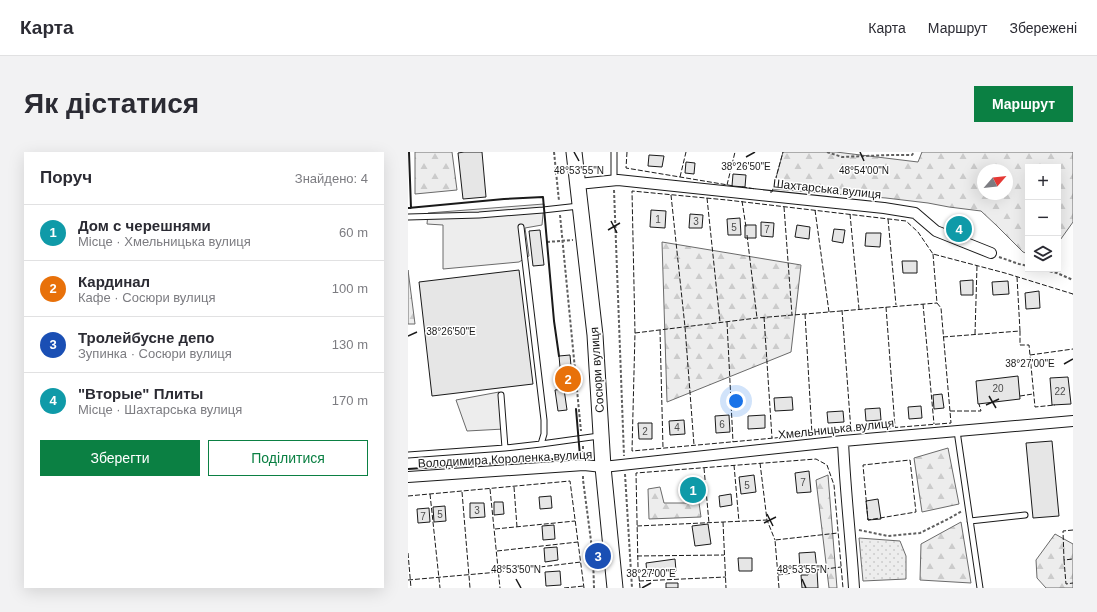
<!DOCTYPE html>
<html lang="uk">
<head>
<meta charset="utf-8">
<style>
  :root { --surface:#fff; --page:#f2f2f3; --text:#2b2b33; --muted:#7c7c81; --line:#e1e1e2; --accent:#0b8043 }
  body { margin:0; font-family:Helvetica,sans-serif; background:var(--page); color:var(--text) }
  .controls { position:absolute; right:12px; top:12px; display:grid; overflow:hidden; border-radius:0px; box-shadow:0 4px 16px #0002 }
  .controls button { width:36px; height:36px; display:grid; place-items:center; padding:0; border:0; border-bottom:1px solid var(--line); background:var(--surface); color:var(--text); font:20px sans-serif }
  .compass { position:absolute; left:569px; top:12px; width:36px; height:36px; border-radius:50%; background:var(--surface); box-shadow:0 4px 16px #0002; rotate:62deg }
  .you { position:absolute; left:328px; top:249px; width:14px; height:14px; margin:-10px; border:3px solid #fff; border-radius:50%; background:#1a73e8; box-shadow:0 0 0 6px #1a73e833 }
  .badge { display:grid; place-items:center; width:26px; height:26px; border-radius:50%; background:var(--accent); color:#fff; font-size:13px; font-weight:700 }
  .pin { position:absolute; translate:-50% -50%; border:2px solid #fff; box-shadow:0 1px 4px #0006 }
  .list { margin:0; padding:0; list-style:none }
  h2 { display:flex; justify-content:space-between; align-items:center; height:52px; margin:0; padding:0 16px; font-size:17px }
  h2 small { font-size:13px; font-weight:400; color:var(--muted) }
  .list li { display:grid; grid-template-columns:26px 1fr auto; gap:12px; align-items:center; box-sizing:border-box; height:56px; padding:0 16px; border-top:1px solid var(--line) }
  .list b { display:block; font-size:15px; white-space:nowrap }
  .list p { margin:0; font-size:13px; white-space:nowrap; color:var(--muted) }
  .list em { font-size:13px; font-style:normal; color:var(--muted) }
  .actions { display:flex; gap:8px; padding:12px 16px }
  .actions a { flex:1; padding:9px 0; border:1px solid var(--accent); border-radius:0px; text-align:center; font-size:14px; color:var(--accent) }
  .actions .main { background:var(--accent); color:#fff }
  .icon { flex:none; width:22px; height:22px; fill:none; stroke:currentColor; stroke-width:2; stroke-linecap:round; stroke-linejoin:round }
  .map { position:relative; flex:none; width:665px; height:436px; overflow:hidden; border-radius:0px }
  header { display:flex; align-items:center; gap:24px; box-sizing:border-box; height:56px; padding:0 20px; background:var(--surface); border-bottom:1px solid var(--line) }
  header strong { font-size:19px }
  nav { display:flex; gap:22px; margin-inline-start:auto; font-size:14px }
  .intro { display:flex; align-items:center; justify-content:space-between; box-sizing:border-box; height:96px; padding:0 24px }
  h1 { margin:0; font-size:28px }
  .button { padding:10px 18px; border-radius:0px; background:var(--accent); color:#fff; font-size:14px; font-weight:700 }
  main { display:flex; gap:24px; padding:0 24px }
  aside { flex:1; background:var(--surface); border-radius:0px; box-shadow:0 4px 16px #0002 }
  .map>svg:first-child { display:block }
  .grass { fill:url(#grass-dots); stroke:#6a6a6a }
  .forest { fill:url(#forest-firs); stroke:#6a6a6a; fill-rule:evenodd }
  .built { fill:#ededed; stroke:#6a6a6a }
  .building { fill:#e6e6e6; stroke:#1a1a1a }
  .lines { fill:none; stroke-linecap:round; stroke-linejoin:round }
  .service-casing { stroke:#1a1a1a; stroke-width:7 }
  .minor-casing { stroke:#1a1a1a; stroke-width:12 }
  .primary-casing { stroke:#1a1a1a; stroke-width:17 }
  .path { stroke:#5f5f5f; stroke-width:2; stroke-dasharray:3 2; stroke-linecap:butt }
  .service { stroke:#fff; stroke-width:5 }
  .minor { stroke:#fff; stroke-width:10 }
  .primary { stroke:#fff; stroke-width:15 }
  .fence { stroke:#1a1a1a; stroke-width:1; stroke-dasharray:5 2; stroke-linecap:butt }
  .wall { stroke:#1a1a1a; stroke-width:2 }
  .ticks { fill:none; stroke:#1a1a1a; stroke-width:1.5 }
  .labels { text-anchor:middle; stroke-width:3; stroke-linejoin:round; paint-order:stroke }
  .number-label { font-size:10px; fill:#4d4d4d }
  .street-label { font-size:12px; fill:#1a1a1a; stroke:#fff }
  .ticks-label { font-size:10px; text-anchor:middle; fill:#1a1a1a; stroke:#fff; stroke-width:3; stroke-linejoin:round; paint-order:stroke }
</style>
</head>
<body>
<header>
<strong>Карта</strong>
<nav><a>Карта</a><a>Маршрут</a><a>Збережені</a></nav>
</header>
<div class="intro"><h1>Як дістатися</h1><a class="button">Маршрут</a></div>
<main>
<aside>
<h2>Поруч<small>Знайдено: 4</small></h2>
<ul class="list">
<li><span class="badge" style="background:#0f9aa8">1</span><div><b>Дом с черешнями</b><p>Місце · Хмельницька вулиця</p></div><em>60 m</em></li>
<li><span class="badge" style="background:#e8710a">2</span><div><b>Кардинал</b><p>Кафе · Сосюри вулиця</p></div><em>100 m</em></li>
<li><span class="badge" style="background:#1a4fb4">3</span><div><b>Тролейбусне депо</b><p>Зупинка · Сосюри вулиця</p></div><em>130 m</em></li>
<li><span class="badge" style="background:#0f9aa8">4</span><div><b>&quot;Вторые&quot; Плиты</b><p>Місце · Шахтарська вулиця</p></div><em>170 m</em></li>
</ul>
<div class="actions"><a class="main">Зберегти</a><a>Поділитися</a></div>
</aside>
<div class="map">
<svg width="665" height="436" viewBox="0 0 665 436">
  <defs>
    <pattern id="grass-dots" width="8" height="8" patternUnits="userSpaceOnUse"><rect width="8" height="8" fill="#ededed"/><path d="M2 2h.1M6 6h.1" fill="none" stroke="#cbcbcb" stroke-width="1.8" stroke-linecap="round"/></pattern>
    <pattern id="forest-firs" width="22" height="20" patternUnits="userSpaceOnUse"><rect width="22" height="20" fill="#ededed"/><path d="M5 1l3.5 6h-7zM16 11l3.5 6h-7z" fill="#cbcbcb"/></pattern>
  </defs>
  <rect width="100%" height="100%" fill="#fff"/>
  <path class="grass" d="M451 386 492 389 498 404V427L455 429Z"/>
  <path class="forest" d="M7 0H44L49 38 7 42Z
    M375 0H428L510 10 514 0H665V70L650 91V15H620V102L615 100 588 73 573 59 541 55 520 51 478 46 365 37ZM575 18H599V42H575Z
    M254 90 393 113 383 200 259 250Z
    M0 118 7 172H0Z
    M540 296 551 352 514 360 506 306Z
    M420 323 429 436H421L408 328Z
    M252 335 256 351H291L293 365 241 367 240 337Z
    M553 370 563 431 512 428 513 392Z
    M647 382 665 392V436H638L629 426 628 408Z"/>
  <path class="built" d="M136 52 134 73 117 76 121 104 111 110 35 117V73L19 72 20 61Z
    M91 240 96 277 59 279 48 248Z"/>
  <path class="building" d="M56 0H74L78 45 55 47 50 1Z
    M241 3 256 4 254 15 240 14Z
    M278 10 287 11 286 22 277 21Z
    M325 22 338 23 337 35 324 34Z
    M243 58 258 59 257 76 242 75Z
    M282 62 295 63 294 76H281Z
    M332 66 333 83H320L319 67Z
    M353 70 366 71 365 85 353 84Z
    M337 73H348V86H337Z
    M389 73 402 75 401 87 387 85Z
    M426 77 437 78 435 91 424 89Z
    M132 78 136 113 125 114 121 79Z
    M458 81H473L472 95 457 94Z
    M494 109H509V121H495Z
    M111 118 125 232 24 244 11 130Z
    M565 128V143H553L552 129Z
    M600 129 601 142 585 143 584 130Z
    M631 139 632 156 618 157 617 141Z
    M162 203 165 236 156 237 155 226H153L151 204Z
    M610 224 612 247 570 252 568 229Z
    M660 225 663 252 644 253 642 226Z
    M156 237 159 258 150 259 147 238Z
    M534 242 536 256 526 257 525 243Z
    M384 245 385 258 367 259 366 246Z
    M513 254 514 266 501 267 500 255Z
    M472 256 473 268 458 269 457 257Z
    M435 259 436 270 420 271 419 260Z
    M321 263 322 280 308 281 307 264Z
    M357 263V276L340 277V264Z
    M276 268 277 282 262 283 261 269Z
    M230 271H244V287H231Z
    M644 289 651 364 625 366 618 291Z
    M401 319 403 340 389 341 387 321Z
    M346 323 348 340 333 342 331 325Z
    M292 329 293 345 278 347 277 330Z
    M323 342 324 353 312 355 311 344Z
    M143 344 144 356 132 357 131 345Z
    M470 347 473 367 460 368 458 349Z
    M86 350H95L96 362 86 363Z
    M62 351H76L77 365 62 366Z
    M37 354 38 369 26 370 25 355Z
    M21 356 22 370 10 371 9 357Z
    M300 372 303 392 287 394 284 374Z
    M146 373 147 387 135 388 134 374Z
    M149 395 150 408 137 410 136 396Z
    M407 400 409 418 400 419 399 416 392 417 391 401Z
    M330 406H344V419H331Z
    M267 407 268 419 239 422 238 411Z
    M409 418 410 436H394L393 423H400V419Z
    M152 419 153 433 138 434 137 420Z
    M258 431H270V436H258Z"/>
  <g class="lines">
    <g class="service-casing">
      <path id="service" d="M206 27V0
        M0 65 71 63 135 58 171 54
        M549 279 572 436
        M133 292 191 284
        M97 296 133 292 136 282V268L113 75
        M0 303 97 296 93 243
        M562 369 617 363"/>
    </g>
    <g class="minor-casing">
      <path id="minor" d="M170 32 210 28 476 56 507 61 528 79 583 101
        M435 289C437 338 443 387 446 436
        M0 325 176 313 195 315 435 289 665 269"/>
    </g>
    <g class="primary-casing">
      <path id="primary" d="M166 0 187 183 195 315 207 436"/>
    </g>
    <path class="path" d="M146 0 151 49
      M419 0 434 5 482 3H504L506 0
      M206 38 216 304
      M152 63 173 279
      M139 90 165 88
      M591 105 611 112 620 114
      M632 117 649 121 665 128
      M175 294V303
      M217 322 224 436
      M175 324V328L185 404 186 436
      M451 378 480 384 512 381 540 367 554 359"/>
    <use href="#service" class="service"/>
    <use href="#minor" class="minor"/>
    <use href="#primary" class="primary"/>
    <path class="fence" d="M219 0 218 16 326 34
      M272 25 278 0
      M319 33 327 0
      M334 35 348 37
      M362 40H364L375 0
      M263 43 277 175 286 293
      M299 46 312 170
      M334 49 338 75
      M376 55 384 163
      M407 58 421 160
      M442 62 451 157
      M480 67 488 153
      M339 83 349 166
      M525 102 529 151 533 156 543 271 443 279 224 299 227 181 224 39 319 48 498 69 510 80 525 102 597 121 665 142V144
      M609 125 612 179
      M515 152 526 272
      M478 155 487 275
      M434 158 443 279
      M397 162 404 282
      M356 165 364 286
      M319 170 325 290
      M252 178 255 296
      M227 181 349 166 529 151
      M567 182 569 114
      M535 185 612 179V193H621L627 255 647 253
      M622 203 665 197
      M612 244 625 242
      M542 259H573L571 252
      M502 308 508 360 460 368 455 313Z
      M352 311 359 368 367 388
      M326 313 331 370
      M296 316 301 371
      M106 335 109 375
      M82 337 92 436
      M54 340 62 436
      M22 342 32 436
      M0 344 162 329 176 436
      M315 370 318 436
      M229 374 359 368
      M87 377 167 369
      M665 378 655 379 656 408 665 407
      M89 399 170 390
      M0 401 3 436
      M229 404 316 403
      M656 408 658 432 665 431
      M409 418 433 415
      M370 423 400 419
      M0 428 91 420 173 410
      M231 429 318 425
      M156 436 176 434
      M232 436 230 415 228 321 408 307 419 313 426 333 435 436
      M371 436 367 388 430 381"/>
    <path class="wall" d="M1 0 3 56
      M0 56 96 47 135 45 146 169 151 204
      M0 317 137 308 172 304 168 257"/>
  </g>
  <path class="ticks" d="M166 0 171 9M452 0 456 9M338 5 347 0M203 69 209 81M200 78 212 71M0 184 9 180M656 212 665 207M581 244 588 256M578 253 591 247M359 362 365 374M356 371 368 365M108 427 113 436M394 427 398 436M234 436 243 431"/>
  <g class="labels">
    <g class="number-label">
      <text x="250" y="71">1</text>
      <text x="288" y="73">3</text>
      <text x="326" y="79">5</text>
      <text x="359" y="81">7</text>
      <text x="590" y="240">20</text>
      <text x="652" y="243">22</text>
      <text x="314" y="276">6</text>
      <text x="269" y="279">4</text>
      <text x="237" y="283">2</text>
      <text x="395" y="334">7</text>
      <text x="339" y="337">5</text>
      <text x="69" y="362">3</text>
      <text x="32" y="366">5</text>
      <text x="15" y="368">7</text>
    </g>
    <g class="street-label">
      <text transform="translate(419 37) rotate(6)" y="4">Шахтарська вулиця</text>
      <text transform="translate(189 218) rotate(-94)" y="4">Сосюри вулиця</text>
      <text transform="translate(428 277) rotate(-6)" y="4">Хмельницька вулиця</text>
      <text transform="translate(97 307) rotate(-3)" y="4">Володимира Короленка вулиця</text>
    </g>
  </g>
  <g class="ticks-label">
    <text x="338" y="18">38°26'50"E</text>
    <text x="171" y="22">48°53'55"N</text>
    <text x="456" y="22">48°54'00"N</text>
    <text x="43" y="183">38°26'50"E</text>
    <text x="622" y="215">38°27'00"E</text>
    <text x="108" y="421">48°53'50"N</text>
    <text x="394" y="421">48°53'55"N</text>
    <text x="243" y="425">38°27'00"E</text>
  </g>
</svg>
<div class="controls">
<button>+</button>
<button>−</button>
<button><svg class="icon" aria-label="layers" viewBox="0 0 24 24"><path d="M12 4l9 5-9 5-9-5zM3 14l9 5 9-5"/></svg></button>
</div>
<svg class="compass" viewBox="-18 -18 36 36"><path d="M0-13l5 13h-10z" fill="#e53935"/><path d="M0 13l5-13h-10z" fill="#7c7c81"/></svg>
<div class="you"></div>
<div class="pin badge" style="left:285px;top:338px;background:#0f9aa8">1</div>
<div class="pin badge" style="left:160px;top:227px;background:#e8710a">2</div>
<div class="pin badge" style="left:190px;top:404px;background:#1a4fb4">3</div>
<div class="pin badge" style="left:551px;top:77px;background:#0f9aa8">4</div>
</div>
</main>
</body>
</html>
